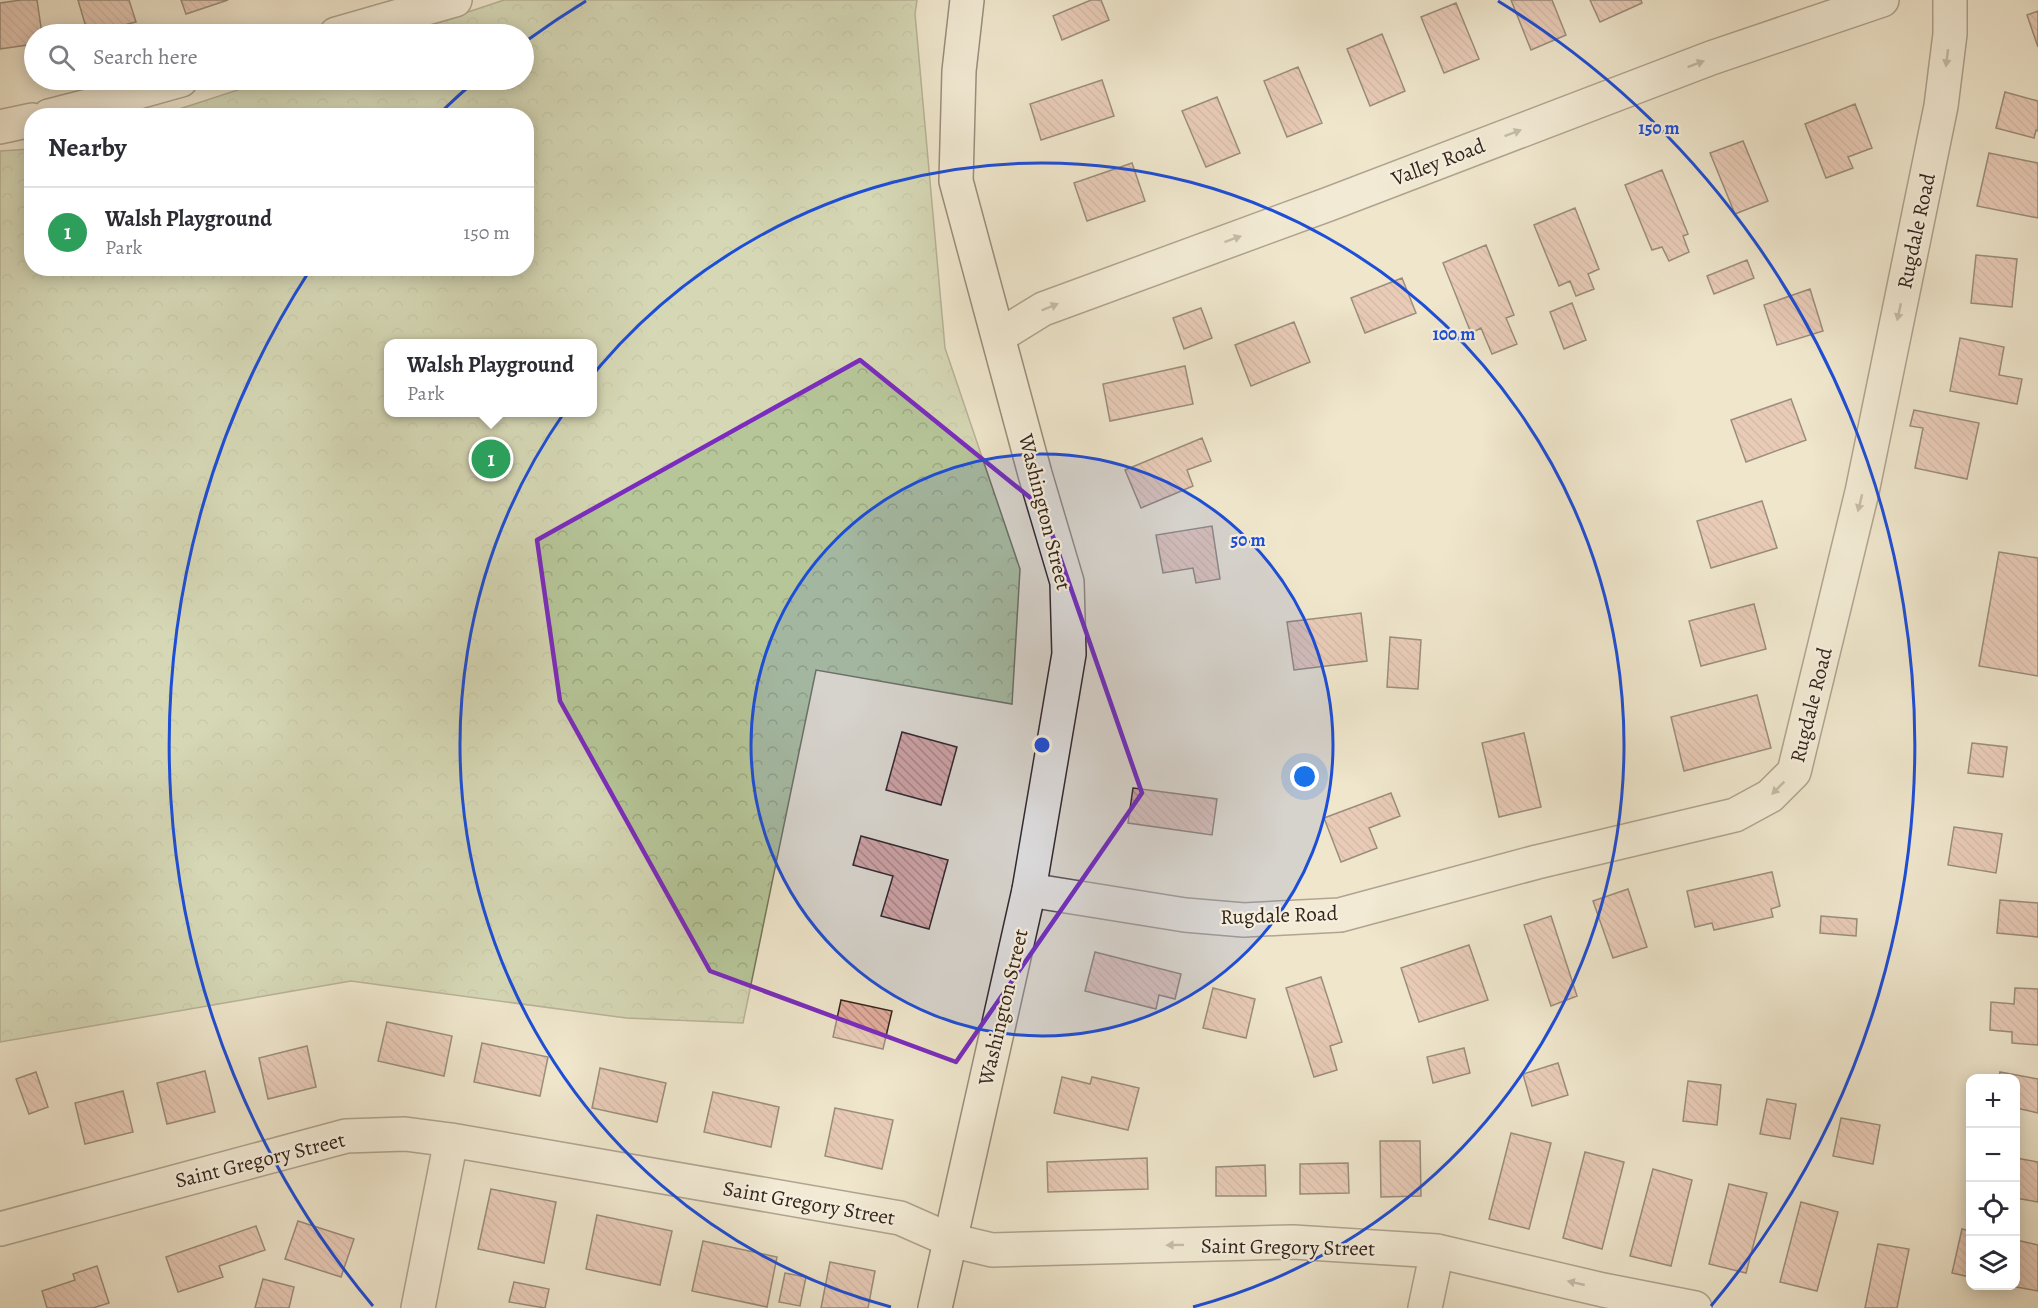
<!DOCTYPE html>
<html lang="en">
<head>
<meta charset="utf-8">
<style>
  :root { --surface:#fff; --page:#f7f7f7; --text:#2b2b33; --muted:#7c7c81; --line:#e1e1e2; --accent:#8f2418 }
  body { margin:0; font-family:Alegreya,serif; background:var(--page); color:var(--text) }
  .controls { position:absolute; right:18px; bottom:18px; display:grid; overflow:hidden; border-radius:12px; box-shadow:0 3px 15px #0003 }
  .controls button { width:54px; height:54px; display:grid; place-items:center; padding:0; border:0; border-bottom:2px solid var(--line); background:var(--surface); color:var(--text); font:30px sans-serif }
  .you { position:absolute; left:1305px; top:777px; width:21px; height:21px; margin:-15px; border:4px solid #fff; border-radius:50%; background:#1a73e8; box-shadow:0 0 0 9px #1a73e833 }
  .badge { display:grid; place-items:center; width:39px; height:39px; border-radius:50%; background:var(--accent); color:#fff; font-size:20px; font-weight:700 }
  .pin { position:absolute; translate:-50% -50%; border:3px solid #fff; box-shadow:0 2px 6px #0006 }
  .popup { position:absolute; left:384px; top:339px; width:213px; height:78px; box-sizing:border-box; display:grid; place-content:center; border-radius:12px; background:var(--surface); filter:drop-shadow(0 2px 4px #0005); font-size:20px; white-space:nowrap; color:var(--muted) }
  .popup b { font-size:22px; color:var(--text) }
  .popup::after { content:''; position:absolute; left:50%; top:100%; margin-left:-12px; border:12px solid transparent; border-top-color:var(--surface) }
  .list { margin:0; padding:0; list-style:none }
  h2 { display:flex; justify-content:space-between; align-items:center; height:78px; margin:0; padding:0 24px; font-size:26px }
  h2 small { font-size:20px; font-weight:400; color:var(--muted) }
  .list li { display:grid; grid-template-columns:39px 1fr auto; gap:18px; align-items:center; box-sizing:border-box; height:90px; padding:0 24px; border-top:2px solid var(--line) }
  .list b { display:block; font-size:22px; white-space:nowrap }
  .list p { margin:0; font-size:20px; white-space:nowrap; color:var(--muted) }
  .list em { font-size:20px; font-style:normal; color:var(--muted) }
  .icon { flex:none; width:33px; height:33px; fill:none; stroke:currentColor; stroke-width:2; stroke-linecap:round; stroke-linejoin:round }
  .map { position:relative; flex:none; width:2038px; height:1308px; overflow:hidden }
  .search { position:absolute; background:var(--surface); box-shadow:0 3px 15px #0003; left:24px; top:24px; width:510px; height:66px; display:flex; align-items:center; gap:15px; box-sizing:border-box; padding:0 21px; border-radius:33px; color:var(--muted); font-size:22px }
  .panel { position:absolute; background:var(--surface); box-shadow:0 3px 15px #0003; left:24px; top:108px; width:510px; height:168px; border-radius:24px }
  .map>svg:first-child { display:block }
  .park { fill:url(#park-crowns); stroke:#76755a; stroke-width:1.5; fill-rule:evenodd }
  .building { fill:url(#building-back-hatch); stroke:#35241c; stroke-width:1.5 }
  .lines { fill:none; stroke-linecap:round; stroke-linejoin:round }
  .street-casing { stroke:#645448; stroke-width:36 }
  .secondary-casing { stroke:#35241c; stroke-width:36 }
  .street { stroke:#f5efde; stroke-width:33 }
  .secondary { stroke:#f5efde; stroke-width:33 }
  .oneway { fill:#958a7d }
  .marked { fill:none; stroke:#7b2cbf; stroke-width:4.5; stroke-linejoin:round }
  .ring { fill:none; stroke:#1d4ed8; stroke-width:3 }
  .labels { text-anchor:middle; stroke-width:4.5; stroke-linejoin:round; paint-order:stroke }
  .street-label { font-size:21px; fill:#35241c; stroke:#f5efde }
  .centre { fill:#1d4ed8; stroke:#f5efde; stroke-width:3 }
  .ring-label { font-size:18px; text-anchor:middle; font-weight:bold; fill:#1d4ed8; stroke:#f5efde; stroke-width:4.5; stroke-linejoin:round; paint-order:stroke }
</style>
</head>
<body>
<div class="map">
<svg width="2038" height="1308" viewBox="0 0 2038 1308">
  <defs>
    <pattern id="park-crowns" width="20" height="18" patternUnits="userSpaceOnUse" patternTransform="scale(1.5)"><rect width="20" height="18" fill="#b6c699"/><path d="M2 6a3 3 0 1 1 6 0M12 15a3 3 0 1 1 6 0" fill="none" stroke="#9daa83"/></pattern>
    <pattern id="building-back-hatch" width="6" height="6" patternUnits="userSpaceOnUse" patternTransform="scale(1.5)"><rect width="6" height="6" fill="#e2ac9d"/><path d="M-1 5l2 2M0 0l6 6M5-1l2 2" fill="none" stroke="#b88c7f"/></pattern>
  </defs>
  <rect width="100%" height="100%" fill="#efe6cc"/>
  <filter id="stains"><feTurbulence type="fractalNoise" baseFrequency=".00333" numOctaves="4"/><feColorMatrix values="0 0 0 0 .2 0 0 0 0 .09 0 0 0 0 .02 0 0 0 .5 -.17"/></filter>
  <radialGradient id="worn" r=".72"><stop offset=".6" stop-color="#630" stop-opacity="0"/><stop offset="1" stop-color="#630" stop-opacity=".3"/></radialGradient>
  <path class="park" d="M504 0H917L915 14 945 348 1020 569 1012 704 816 670 743 1023 626 1018 351 981 0 1042V151L31 149 32 268H526V116L161 115 268 80H524V34H402ZM389 344H593V412H389Z"/>
  <path class="building" d="M21 0H37L42 34H34V44L0 49V3Z
    M78 0H129L136 22 88 34Z
    M181 0H228L186 14Z
    M1091 0H1101L1109 20 1062 40 1053 16Z
    M1511 0H1552L1566 35 1531 50Z
    M1590 0H1641L1642 3 1600 22Z
    M1456 3 1479 59 1444 73 1421 17Z
    M2038 11V47L2027 15Z
    M1382 34 1405 91 1370 106 1347 49Z
    M1298 67 1322 123 1287 137 1264 81Z
    M1102 80 1114 116 1041 140 1030 104Z
    M2005 92 2038 101V131L2036 130 2034 138 1996 128Z
    M1217 97 1240 153 1206 167 1182 111Z
    M1855 104 1872 148 1848 157 1853 168 1826 178 1805 124Z
    M1743 141 1768 201 1735 214 1710 153Z
    M1989 153 2038 163V218L1977 206Z
    M1132 163 1145 201 1087 221 1074 183Z
    M1662 170 1688 234 1683 236 1689 252 1669 261 1662 247 1652 250 1625 185Z
    M1575 208 1599 269 1588 274 1594 289 1576 296 1570 281 1559 286 1534 225Z
    M1486 245 1514 315 1506 318 1517 344 1492 354 1481 328 1471 333 1443 263Z
    M1976 255 2017 259 2012 307 1971 303Z
    M1747 260 1754 278 1714 294 1707 276Z
    M1402 278 1416 313 1365 333 1351 298Z
    M1810 289 1823 331 1777 345 1764 305Z
    M1572 303 1586 340 1564 349 1550 312Z
    M1201 308 1212 338 1184 349 1173 318Z
    M1294 322 1310 362 1251 386 1235 345Z
    M1960 338 2004 347 1999 375 2022 379 2017 404 1950 391Z
    M1185 366 1193 404 1110 421 1103 384Z
    M1791 399 1806 440 1746 462 1731 420Z
    M1914 410 1979 423 1967 479 1915 468 1923 428 1910 426Z
    M1202 438 1211 461 1187 470 1193 486 1141 508 1125 470Z
    M1762 501 1777 548 1711 568 1697 521Z
    M1212 526 1220 579 1196 583 1193 568 1163 573 1156 535Z
    M1999 552 2038 558V676L1979 666Z
    M1754 604 1766 649 1701 666 1689 621Z
    M1361 613 1367 661 1294 670 1287 622Z
    M1390 637 1421 640 1418 689 1387 687Z
    M1757 695 1771 748 1684 771 1671 717Z
    M902 732 957 747 941 805 886 790Z
    M1524 733 1541 807 1499 817 1482 743Z
    M1972 743 2007 747 2003 777 1968 773Z
    M1133 788 1217 799 1212 835 1128 823Z
    M1391 793 1400 816 1369 828 1377 848 1341 862 1324 818Z
    M1954 827 2002 834 1996 873 1948 865Z
    M861 836 948 860 929 929 881 916 893 876 853 865Z
    M1772 872 1780 906 1771 909 1773 917 1714 930 1712 923 1695 927 1687 891Z
    M1628 889 1647 947 1613 958 1593 901Z
    M2000 900 2038 903V937L1997 933Z
    M1551 916 1577 996 1551 1006 1524 925Z
    M1821 916 1857 919 1856 936 1820 933Z
    M1469 945 1488 1000 1419 1022 1401 968Z
    M1095 952 1181 974 1175 999 1159 995 1156 1009 1085 991Z
    M1321 977 1342 1042 1330 1046 1337 1070 1314 1077 1286 988Z
    M1213 988 1255 999 1246 1038 1203 1028Z
    M2015 988 2038 989V1045L2012 1043V1032L1990 1030 1991 1002 2014 1004Z
    M841 1000 892 1011 883 1049 833 1037Z
    M387 1022 452 1036 444 1076 378 1061Z
    M482 1043 548 1057 540 1096 474 1082Z
    M307 1046 316 1087 268 1099 259 1058Z
    M1464 1048 1470 1073 1433 1083 1427 1057Z
    M1558 1063 1568 1095 1532 1106 1523 1074Z
    M600 1068 666 1083 657 1122 592 1108Z
    M205 1071 215 1112 167 1124 157 1083Z
    M36 1072 48 1107 29 1114 16 1079Z
    M2000 1072 2038 1079V1113L2016 1108V1078H1999Z
    M1062 1077 1090 1084 1092 1077 1139 1088 1128 1130 1054 1113Z
    M1688 1081 1721 1085 1717 1125 1683 1121Z
    M123 1091 133 1132 85 1144 75 1103Z
    M713 1092 779 1107 771 1147 704 1132Z
    M1767 1099 1796 1104 1790 1139 1760 1134Z
    M835 1108 893 1120 882 1169 825 1156Z
    M1841 1118 1880 1125 1873 1164 1833 1156Z
    M1511 1133 1551 1143 1529 1229 1489 1219Z
    M1380 1141H1420L1421 1196 1381 1197Z
    M1585 1152 1624 1162 1602 1249 1563 1238Z
    M1147 1158 1148 1189 1048 1192 1047 1162Z
    M2016 1158 2038 1162V1202L2016 1198Z
    M1348 1163 1349 1193 1300 1194V1164Z
    M1265 1165 1266 1196H1216V1167Z
    M1653 1169 1692 1180 1671 1266 1630 1256Z
    M1729 1184 1767 1193 1746 1273 1709 1264Z
    M491 1189 556 1202 544 1263 478 1249Z
    M1801 1202 1838 1212 1817 1291 1780 1282Z
    M597 1215 672 1231 660 1285 586 1269Z
    M298 1221 354 1239 341 1277 285 1259Z
    M256 1226 265 1250 219 1266 223 1277 178 1292 166 1257Z
    M1962 1229 1970 1231V1277L1952 1273Z
    M2016 1240 2038 1245V1291L2011 1286H2016Z
    M703 1241 777 1257 767 1307 692 1291Z
    M1878 1244 1909 1249 1897 1308H1865Z
    M830 1262 875 1271 868 1308H821Z
    M97 1266 109 1303 93 1308H47L42 1291 75 1280 73 1274Z
    M785 1273 806 1277 800 1306 779 1302Z
    M263 1279 294 1287 289 1308H255Z
    M514 1282 549 1289 545 1308 509 1302Z"/>
  <g class="lines">
    <g class="street-casing">
      <path id="street" d="M336 34 455 0
        M49 116 88 106 181 80
        M0 127 32 120
        M999 336 1043 309 1329 204 1711 58 1882 0
        M1029 890 1185 915 1244 920 1340 915 1537 862 1735 815 1770 796 1794 772 1862 492 1941 106 1950 34V0
        M0 1229 346 1136 405 1134 451 1140 900 1218 950 1240 992 1250 1293 1242 1437 1251 1603 1290 1695 1308
        M418 1308 451 1140
        M1425 1308 1437 1251"/>
    </g>
    <g class="secondary-casing">
      <path id="secondary" d="M935 1308 1029 890 1069 654 1067 582 1035 474 956 181 959 71 967 0"/>
    </g>
    <use href="#street" class="street"/>
    <use href="#secondary" class="secondary"/>
  </g>
  <defs><path id="oneway-solid" d="M-6-.8H1V-3.2L6.5 0L1 3.2V.8H-6Z" transform="scale(1.5)"/></defs>
  <g class="oneway">
    <use href="#oneway-solid" transform="translate(1947 58) rotate(97)"/>
    <use href="#oneway-solid" transform="translate(1696 64) rotate(-21)"/>
    <use href="#oneway-solid" transform="translate(1513 133) rotate(-21)"/>
    <use href="#oneway-solid" transform="translate(1233 239) rotate(-20)"/>
    <use href="#oneway-solid" transform="translate(1050 307) rotate(-22)"/>
    <use href="#oneway-solid" transform="translate(1899 312) rotate(102)"/>
    <use href="#oneway-solid" transform="translate(1860 503) rotate(104)"/>
    <use href="#oneway-solid" transform="translate(1778 788) rotate(135)"/>
    <use href="#oneway-solid" transform="translate(1175 1245) rotate(179)"/>
    <use href="#oneway-solid" transform="translate(1576 1283) rotate(-167)"/>
  </g>
  <path d="M0 0H2038V1308H0ZM860 360 1043 508 1142 793 956 1062 710 971 560 701 537 540Z" fill="#efe6cc" fill-opacity=".55" fill-rule="evenodd"/>
  <path class="marked" d="M860 360 1043 508 1142 793 956 1062 710 971 560 701 537 540Z"/>
  <circle cx="1042" cy="745" r="291" fill="#1d4ed8" fill-opacity=".12"/>
  <g class="ring">
    <circle cx="1042" cy="745" r="291"/>
    <path d="M891 1307A582 582 0 1 1 1193 1307"/>
    <path d="M373 1306A873 873 0 0 1 310 270M441 112A873 873 0 0 1 475 81M529 39A873 873 0 0 1 586 1M1498 1A873 873 0 0 1 1711 1306"/>
  </g>
  <g class="labels">
    <g class="street-label">
      <text transform="translate(1438 162) rotate(-21)" y="7">Valley Road</text>
      <text transform="translate(1916 231) rotate(-78)" y="7">Rugdale Road</text>
      <text transform="translate(1045 512) rotate(76)" y="7">Washington Street</text>
      <text transform="translate(1811 705) rotate(-76)" y="7">Rugdale Road</text>
      <text transform="translate(1279 915) rotate(-2)" y="7">Rugdale Road</text>
      <text transform="translate(1003 1007) rotate(-77)" y="7">Washington Street</text>
      <text transform="translate(260 1160) rotate(-14)" y="7">Saint Gregory Street</text>
      <text transform="translate(809 1203) rotate(10)" y="7">Saint Gregory Street</text>
      <text transform="translate(1288 1247) rotate(1)" y="7">Saint Gregory Street</text>
    </g>
  </g>
  <circle cx="1042" cy="745" r="9" class="centre"/>
  <g class="ring-label">
    <text x="1659" y="134">150 m</text>
    <text x="1454" y="340">100 m</text>
    <text x="1248" y="546">50 m</text>
  </g>
  <rect width="100%" height="100%" filter="url(#stains)"/>
  <rect width="100%" height="100%" fill="url(#worn)"/>
</svg>
<div class="controls">
<button>+</button>
<button>−</button>
<button><svg class="icon" aria-label="locate" viewBox="0 0 24 24"><circle cx="12" cy="12" r="6"/><path d="M12 2v4M12 18v4M2 12h4M18 12h4"/></svg></button>
<button><svg class="icon" aria-label="layers" viewBox="0 0 24 24"><path d="M12 4l9 5-9 5-9-5zM3 14l9 5 9-5"/></svg></button>
</div>
<div class="you"></div>
<div class="pin badge" style="left:491px;top:459px;background:#2e9e5b">1</div>
<div class="popup"><b>Walsh Playground</b>Park</div>
<div class="search"><svg class="icon" aria-label="search" viewBox="0 0 24 24"><circle cx="10" cy="10" r="6"/><path d="M15 15l6 6"/></svg>Search here</div>
<section class="panel">
<h2>Nearby<small></small></h2>
<ul class="list">
<li><span class="badge" style="background:#2e9e5b">1</span><div><b>Walsh Playground</b><p>Park</p></div><em>150 m</em></li>
</ul>
</section>
</div>
</body>
</html>
